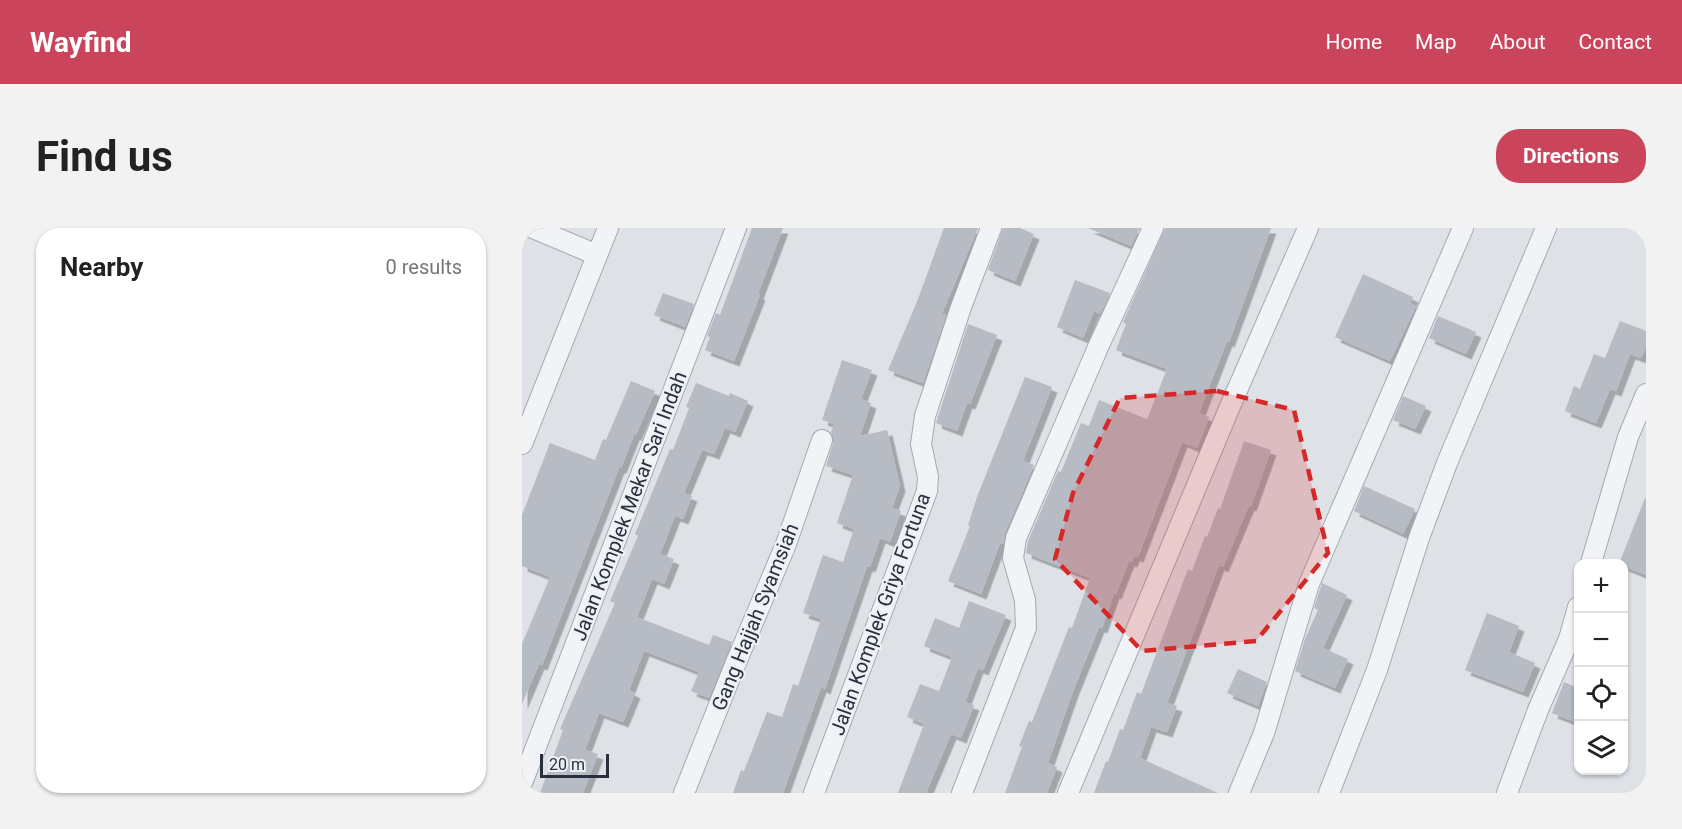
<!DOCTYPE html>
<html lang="en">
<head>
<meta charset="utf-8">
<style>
  :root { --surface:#fff; --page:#f2f2f2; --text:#222; --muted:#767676; --line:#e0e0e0; --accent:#ca455c }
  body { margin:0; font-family:Roboto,sans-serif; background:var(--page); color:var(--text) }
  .controls { position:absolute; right:18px; bottom:18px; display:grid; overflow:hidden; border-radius:12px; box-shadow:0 2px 4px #0004 }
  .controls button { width:54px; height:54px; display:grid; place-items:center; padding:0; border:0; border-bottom:2px solid var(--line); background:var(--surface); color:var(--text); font:30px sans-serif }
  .scale { position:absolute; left:18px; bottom:15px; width:69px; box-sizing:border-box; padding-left:6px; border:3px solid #28303e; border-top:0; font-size:16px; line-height:21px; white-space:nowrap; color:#28303e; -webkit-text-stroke:4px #edf1f5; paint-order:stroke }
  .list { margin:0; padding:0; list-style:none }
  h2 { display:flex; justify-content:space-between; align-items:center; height:78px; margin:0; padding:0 24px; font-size:26px }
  h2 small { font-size:20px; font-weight:400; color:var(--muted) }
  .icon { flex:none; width:33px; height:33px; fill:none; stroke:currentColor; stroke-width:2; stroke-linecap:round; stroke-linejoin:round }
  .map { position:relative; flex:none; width:1124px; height:565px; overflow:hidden; border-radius:24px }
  header { display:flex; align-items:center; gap:36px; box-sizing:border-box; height:84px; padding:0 30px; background:var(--accent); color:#fff }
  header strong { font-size:28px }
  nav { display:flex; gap:33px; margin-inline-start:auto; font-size:21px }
  .intro { display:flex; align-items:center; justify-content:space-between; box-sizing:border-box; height:144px; padding:0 36px }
  h1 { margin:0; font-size:42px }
  .button { padding:15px 27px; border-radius:24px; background:var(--accent); color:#fff; font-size:21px; font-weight:700 }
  main { display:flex; gap:36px; padding:0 36px }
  aside { flex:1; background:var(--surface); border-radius:24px; box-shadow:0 2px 4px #0004 }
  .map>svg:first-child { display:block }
  .building { fill:#b6bbc4; filter:url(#shadow) }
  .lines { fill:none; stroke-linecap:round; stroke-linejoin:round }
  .minor-casing { stroke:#a4a9b1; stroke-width:22 }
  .minor { stroke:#f1f3f6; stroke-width:20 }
  .marked { fill:#d62828; fill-opacity:0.2; stroke:#d62828; stroke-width:4.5; stroke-dasharray:12 8; stroke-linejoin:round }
  .labels { text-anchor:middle; stroke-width:4.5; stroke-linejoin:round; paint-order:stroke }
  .street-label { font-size:20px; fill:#28303e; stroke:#edf1f5 }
</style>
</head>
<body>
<header>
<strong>Wayfind</strong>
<nav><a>Home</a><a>Map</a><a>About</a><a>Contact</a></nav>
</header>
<div class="intro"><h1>Find us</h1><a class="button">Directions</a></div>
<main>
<aside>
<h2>Nearby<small>0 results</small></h2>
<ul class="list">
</ul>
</aside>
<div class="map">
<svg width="1124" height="565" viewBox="0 0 1124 565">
  <defs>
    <filter id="shadow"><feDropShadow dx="5.5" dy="5.5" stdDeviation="0" flood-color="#0004"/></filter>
  </defs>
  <rect width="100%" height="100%" fill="#dee2e7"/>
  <path class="building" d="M230 0H261L236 66 238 67 212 133 183 122 188 109 185 108 194 85 198 87Z
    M422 0H456L421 83 420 86 424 87 401 155 366 142 396 71Z
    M481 0H498L512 6 493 53 466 42Z
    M566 0H618L609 18Z
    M643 0H749L707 114 705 113 677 185 687 189 675 220 660 214 616 329 612 328 610 334 607 333 594 366 592 365 580 400 577 399 551 463 526 535 535 539 525 565H483L500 519 497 518 507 493 510 494 547 399 550 400 568 350 504 325 506 313 536 243 539 244 559 195 567 198 577 172 625 191 645 141 594 122 604 96 601 94Z
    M841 46 891 69 888 75 894 78 868 133 813 109Z
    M553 52 588 65 578 86 572 83 561 110 535 99Z
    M141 65 172 76 163 99 132 87Z
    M916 88 954 104 944 126 907 110Z
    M1098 93 1124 103V119L1119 130 1108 126 1094 163 1088 161 1074 195 1043 183 1052 158 1058 161 1072 126 1083 130Z
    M446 96 475 107 448 176 445 175 435 203 414 195Z
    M320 132 350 142 339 171 349 175 338 208 365 202 378 258 370 280 379 283 368 314 358 310 348 339 345 338 303 461 299 459 261 565H211L219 542 222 543 245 484 260 489 271 456 276 458 299 391 281 385 301 327 321 334 332 301 315 295 331 247 304 238 311 215 309 204 312 196 300 192Z
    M503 149 530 159 501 233 512 237 483 305 481 316 478 315 459 366 426 353 448 298 446 297 455 269Z
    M109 153 133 163 114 207H112L99 240H97L20 437 17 436 0 476V416L28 349 0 338V287L28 215 73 232 81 211 84 212Z
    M174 155 207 168 208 165 226 173 213 204 203 200 192 226 180 222 162 265 170 268 161 291 153 288 138 326 152 331 142 356 130 351 115 389 187 417 191 407 210 414 187 470 169 463 177 444 122 423 107 462 113 465 101 494 77 485 63 522 76 526 61 565H18L41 502 38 501 93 375 88 373 116 308 113 306 148 221 151 222 167 180 164 179Z
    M881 168 904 178 893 201 871 192Z
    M722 213 749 222 729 278 727 277 701 339 697 337 645 475 655 478 645 504 629 499 618 530 696 565H572L584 533 586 534 598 501 601 502 615 464 619 466 666 341 670 343 683 308 685 309 696 280 698 281Z
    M842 258 893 281 881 306 832 283Z
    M1123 270 1124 271V347L1101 338V336H1097Z
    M800 355 825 367 801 420 826 431 813 460 773 443 783 411 796 382 792 380Z
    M447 373 484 387 461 442 456 440 443 474 452 477 439 510 429 506 404 565H376L402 496 385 489 398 456 417 463 430 429 402 418 413 390 437 400Z
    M965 385 997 398 987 424 1013 435 1001 464 943 442Z
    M716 441 745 454 736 478 705 465Z
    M1042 454 1056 460V495L1030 485Z"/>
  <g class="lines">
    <g class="minor-casing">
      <path id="minor" d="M11 0 75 27
        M0 216 86 0
        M1069 335 1106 209 1124 166
        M0 555 214 0
        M162 565 213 437 264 316 300 212
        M292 565 405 263 406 249 399 216 403 188 439 79 469 0
        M440 565 504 400 503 372 491 330 494 310 577 117 631 0
        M546 565 709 176 786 0
        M717 565 742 505 787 356 941 0
        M807 565 855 442 897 310 925 235 1024 0
        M985 565 1016 482 1047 411 1056 379"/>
    </g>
    <use href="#minor" class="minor"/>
  </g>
  <path class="marked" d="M695 163 772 182 806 325 734 413 620 423 533 331 551 265 598 170Z"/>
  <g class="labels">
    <g class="street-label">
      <text transform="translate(107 278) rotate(-69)" y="7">Jalan Komplek Mekar Sari Indah</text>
      <text transform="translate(358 386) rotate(-70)" y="7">Jalan Komplek Griya Fortuna</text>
      <text transform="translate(233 389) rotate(-68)" y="7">Gang Hajjah Syamsiah</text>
    </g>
  </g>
</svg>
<div class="controls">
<button>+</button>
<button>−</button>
<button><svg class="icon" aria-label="locate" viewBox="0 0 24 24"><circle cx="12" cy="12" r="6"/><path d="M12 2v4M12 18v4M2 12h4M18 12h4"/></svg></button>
<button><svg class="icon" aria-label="layers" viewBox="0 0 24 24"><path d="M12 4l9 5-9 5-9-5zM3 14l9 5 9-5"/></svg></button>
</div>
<div class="scale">20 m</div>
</div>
</main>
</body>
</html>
